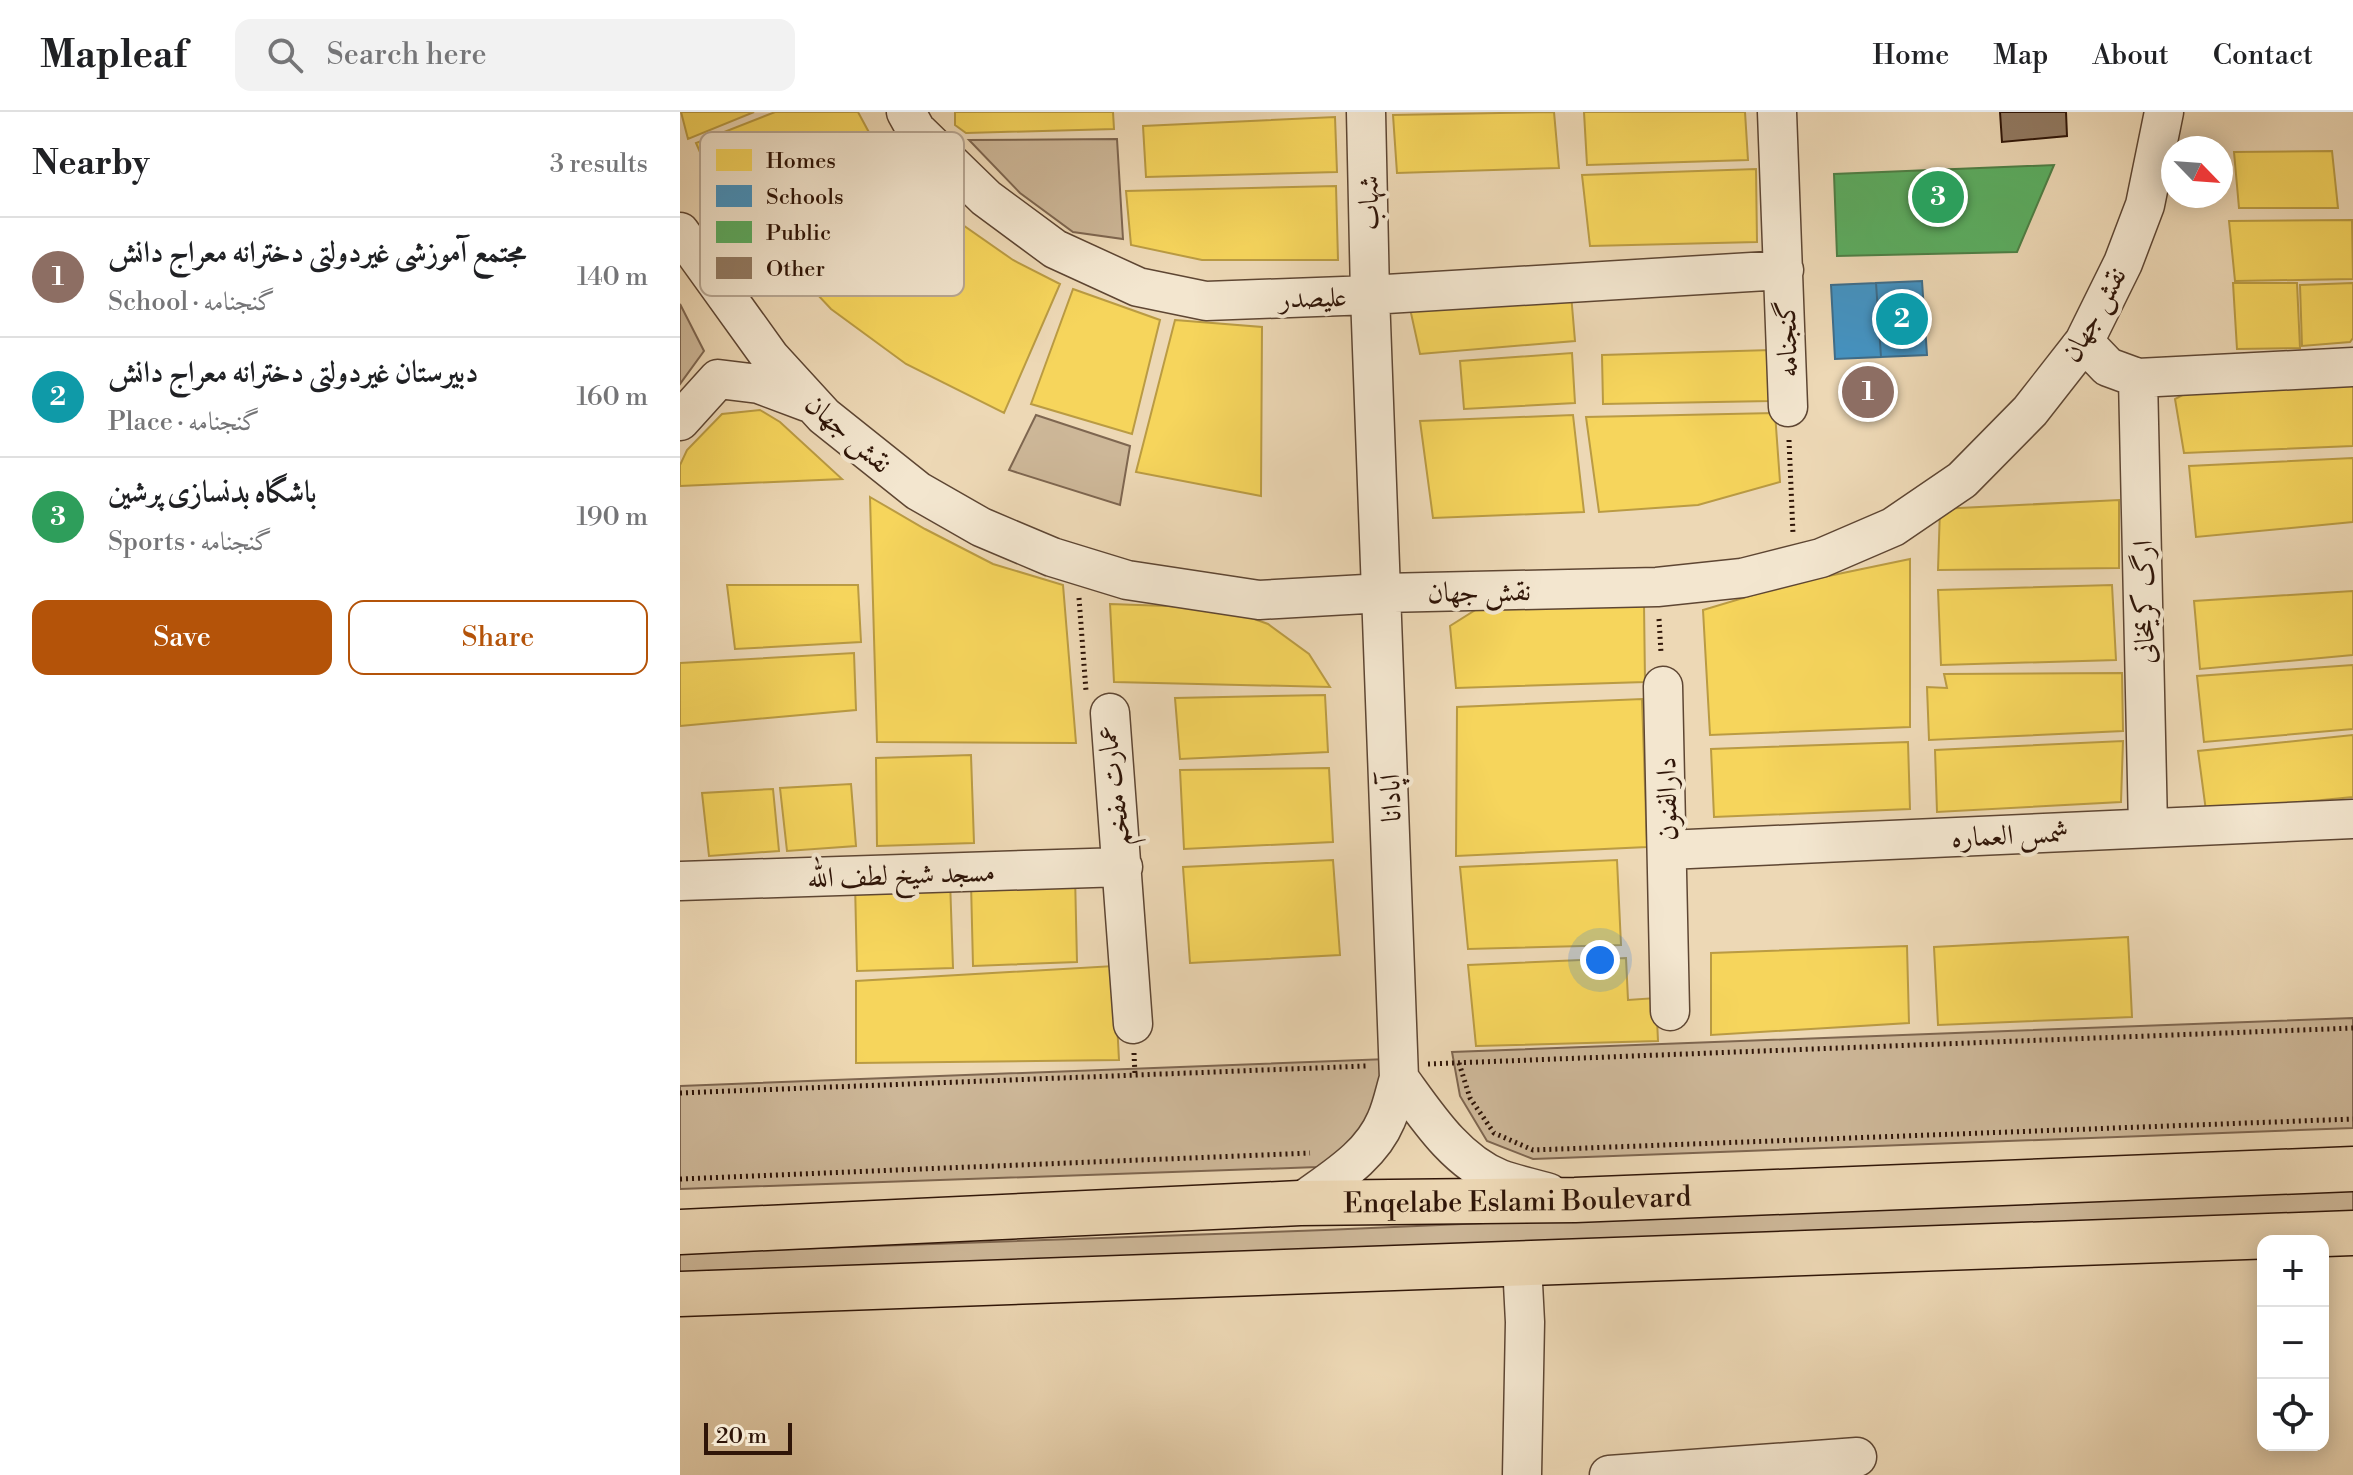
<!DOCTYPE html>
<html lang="en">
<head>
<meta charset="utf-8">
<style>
  :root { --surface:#fff; --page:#f2f2f2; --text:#202124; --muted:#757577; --line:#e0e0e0; --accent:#b45309 }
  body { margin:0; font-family:"Libre Bodoni",Amiri,serif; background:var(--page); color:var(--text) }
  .controls { position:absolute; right:24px; bottom:24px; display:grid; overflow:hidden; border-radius:16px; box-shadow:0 4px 20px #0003 }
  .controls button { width:72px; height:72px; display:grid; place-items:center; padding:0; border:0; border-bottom:2px solid var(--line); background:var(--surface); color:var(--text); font:40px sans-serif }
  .compass { position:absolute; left:1481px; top:24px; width:72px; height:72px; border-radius:50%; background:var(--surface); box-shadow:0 4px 20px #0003; rotate:115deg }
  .scale { position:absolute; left:24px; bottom:20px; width:88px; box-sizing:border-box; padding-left:8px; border:4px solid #2f1508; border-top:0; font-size:22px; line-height:28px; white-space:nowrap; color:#2f1508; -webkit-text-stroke:6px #f3e6cf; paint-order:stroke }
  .you { position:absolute; left:920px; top:848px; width:28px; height:28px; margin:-20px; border:6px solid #fff; border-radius:50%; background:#1a73e8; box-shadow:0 0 0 12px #1a73e833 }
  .badge { display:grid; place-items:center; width:52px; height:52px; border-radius:50%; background:var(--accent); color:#fff; font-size:26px; font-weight:700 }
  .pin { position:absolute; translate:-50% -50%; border:4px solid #fff; box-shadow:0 2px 8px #0006 }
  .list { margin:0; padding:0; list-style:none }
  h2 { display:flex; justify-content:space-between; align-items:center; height:104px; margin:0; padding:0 32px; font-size:34px }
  h2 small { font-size:26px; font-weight:400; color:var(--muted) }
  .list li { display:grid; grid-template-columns:52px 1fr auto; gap:24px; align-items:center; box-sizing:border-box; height:120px; padding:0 32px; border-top:2px solid var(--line) }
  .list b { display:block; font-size:30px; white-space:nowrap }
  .list p { margin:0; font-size:26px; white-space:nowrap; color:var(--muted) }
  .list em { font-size:26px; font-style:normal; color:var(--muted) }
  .actions { display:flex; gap:16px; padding:24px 32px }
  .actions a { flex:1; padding:18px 0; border:2px solid var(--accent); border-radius:16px; text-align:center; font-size:28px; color:var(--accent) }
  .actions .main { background:var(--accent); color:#fff }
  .icon { flex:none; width:44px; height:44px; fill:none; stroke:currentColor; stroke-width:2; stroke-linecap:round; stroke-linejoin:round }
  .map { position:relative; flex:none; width:1673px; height:1363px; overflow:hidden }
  header { display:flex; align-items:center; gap:48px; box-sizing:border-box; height:112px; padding:0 40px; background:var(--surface); border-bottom:2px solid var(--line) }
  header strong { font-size:38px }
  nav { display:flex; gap:44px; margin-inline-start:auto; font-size:28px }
  .search { width:560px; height:72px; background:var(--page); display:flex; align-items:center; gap:20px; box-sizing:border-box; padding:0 28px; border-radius:16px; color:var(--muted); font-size:30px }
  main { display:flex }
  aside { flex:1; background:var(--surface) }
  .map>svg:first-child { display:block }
  .green { fill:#cdb798; stroke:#7e6650; stroke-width:2 }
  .homes { fill:#f6d55c; stroke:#ba9b43; stroke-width:2 }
  .schools { fill:#4393c3; stroke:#3d6d8b; stroke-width:2 }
  .public { fill:#5aae61; stroke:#4d8046; stroke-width:2 }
  .building { fill:#927a62; stroke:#2f1508; stroke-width:2 }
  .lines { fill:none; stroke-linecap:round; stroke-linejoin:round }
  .minor-casing { stroke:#5e4633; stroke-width:41 }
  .major-casing { stroke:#2f1508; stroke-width:47 }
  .path { stroke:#2f1508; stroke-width:5; stroke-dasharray:2 4; stroke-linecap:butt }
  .minor { stroke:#f3e6cf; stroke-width:38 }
  .major { stroke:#edd8b5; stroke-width:44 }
  .labels { text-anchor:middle; stroke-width:8; stroke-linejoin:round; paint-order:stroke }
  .street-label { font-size:28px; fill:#2f1508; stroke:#f3e6cf }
  .key { fill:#f3e6cf; stroke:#b8a793; stroke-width:2 }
  .key-label { font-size:22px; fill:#2f1508 }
</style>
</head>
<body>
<header>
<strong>Mapleaf</strong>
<div class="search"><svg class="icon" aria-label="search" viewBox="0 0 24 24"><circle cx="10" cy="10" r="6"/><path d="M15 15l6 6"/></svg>Search here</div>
<nav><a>Home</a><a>Map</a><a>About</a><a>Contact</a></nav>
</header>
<main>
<aside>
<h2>Nearby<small>3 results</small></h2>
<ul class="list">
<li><span class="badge" style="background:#8d6e63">1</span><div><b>مجتمع آموزشی غیردولتی دخترانه معراج دانش</b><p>School · گنجنامه</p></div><em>140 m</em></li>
<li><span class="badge" style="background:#0f9aa8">2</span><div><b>دبیرستان غیردولتی دخترانه معراج دانش</b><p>Place · گنجنامه</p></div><em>160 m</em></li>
<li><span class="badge" style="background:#2e9e5b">3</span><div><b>باشگاه بدنسازی پرشین</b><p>Sports · گنجنامه</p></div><em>190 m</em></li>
</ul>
<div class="actions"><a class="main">Save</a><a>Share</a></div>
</aside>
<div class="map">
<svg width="1673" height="1363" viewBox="0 0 1673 1363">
  <rect width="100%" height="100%" fill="#edd8b5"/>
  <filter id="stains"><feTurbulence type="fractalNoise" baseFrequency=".0025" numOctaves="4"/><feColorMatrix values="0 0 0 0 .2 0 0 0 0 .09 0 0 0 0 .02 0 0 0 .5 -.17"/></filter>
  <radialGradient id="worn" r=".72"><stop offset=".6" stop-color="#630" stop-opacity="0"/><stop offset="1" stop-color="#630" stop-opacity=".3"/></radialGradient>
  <path class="green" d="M437 27 443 127 393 120 340 81 289 28Z
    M0 192 24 239 0 272Z
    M356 303 450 334 440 393 329 358Z
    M1673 906V1016L853 1047 807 1029 780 984 772 940Z
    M707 947 681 1024 638 1055 0 1077V974Z
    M1673 1073V1104L0 1168V1141L645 1118Z"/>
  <path class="homes" d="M1 0H74L8 27Z
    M95 0H178L192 26 51 111 16 31Z
    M275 0H433L434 17 286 21 275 13Z
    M874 0 879 56 717 61 713 3Z
    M904 0H1065L1068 48 907 53Z
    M655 5 657 60 466 65 463 14Z
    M198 37 260 97 333 148 380 172 324 301 226 252 151 197 77 118Z
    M1652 39 1658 96H1559L1554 40Z
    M1076 57 1077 130 910 134 902 63Z
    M656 74 658 148H522L451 133 446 79Z
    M1672 108 1673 167 1555 169 1549 109Z
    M1553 171H1617L1620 236 1557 237Z
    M1673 171V226L1670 230 1622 234 1620 173Z
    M393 177 480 208 452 322 351 292Z
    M891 182 895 229 740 242 729 192Z
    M495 208 582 215 581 384 456 360Z
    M1091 238V289L923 292 922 243Z
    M892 241 895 291 784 297 780 249Z
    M1673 270V334L1504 341 1495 287 1519 274Z
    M80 298 100 310 162 367 0 374V353L7 338 42 302Z
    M1095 301 1100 370 1018 393 919 400 906 305Z
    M893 303 904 400 753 406 740 309Z
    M1673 346V410L1516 425 1509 354Z
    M190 385 245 417 313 452 383 473 396 631 197 630Z
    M1439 388V456L1258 458 1260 397Z
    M1230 447V615L1030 623 1023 498 1110 472Z
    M47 473H178L181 530 55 537Z
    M1432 473 1436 548 1261 553 1258 478Z
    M1673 479V543L1520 557 1514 489Z
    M430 492 544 496 588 512 629 542 650 575 434 570Z
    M964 492 965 570 776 576 770 514 797 497Z
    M174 541 176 598 0 614V551Z
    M1673 553V617L1524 630 1517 564Z
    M1442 561 1443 619 1249 628 1247 575 1267 576 1264 562Z
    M645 583 648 640 500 647 495 586Z
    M962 587 967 735 776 744 777 595Z
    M1673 623V685L1526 699 1518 639Z
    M1443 629 1441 690 1257 700 1255 638Z
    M1228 630 1230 697 1034 705 1031 637Z
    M291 643 294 731 197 734 196 646Z
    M649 656 653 730 504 737 500 658Z
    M171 672 176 734 107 739 100 676Z
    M93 677 99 739 29 744 22 681Z
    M653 748 660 843 510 851 503 755Z
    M937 748 941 833 788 837 780 755Z
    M395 763 397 850 293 854 291 771Z
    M270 768 273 856 177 859 175 771Z
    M1448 825 1452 905 1258 913 1254 835Z
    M1227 834 1229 911 1031 923V841Z
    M946 846 948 888 976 886 978 929 796 934 788 853Z
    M434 854 439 948 176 951V869Z"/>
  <path class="schools" d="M1242 169 1247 243 1201 245 1196 171Z
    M1196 171 1201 245 1155 247 1151 173Z"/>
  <path class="public" d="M1374 53 1337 140 1157 144 1154 62Z"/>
  <path class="building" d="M1320 0H1386L1387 24 1322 30Z"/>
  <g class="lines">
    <g class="minor-casing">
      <path id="minor" d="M226 0 236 18 306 86 375 137 458 175 526 189 690 183 1104 158
        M686 0 690 183 719 966C746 1003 775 1049 820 1067 836 1073 853 1076 869 1081
        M1097 0 1108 295
        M0 120 90 245 144 304 238 379 301 415 372 445 447 468 579 488 703 481 977 475 1062 466 1141 446 1213 415 1282 368 1350 299 1404 230 1443 151 1465 93 1484 0
        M1404 230 1428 255 1458 266 1673 255
        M1458 266 1468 715
        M0 309 38 267 79 272 127 290
        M983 574 990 899
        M430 601 453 912
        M987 738 1673 707
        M0 769 443 755
        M620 1091C652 1067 690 1046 706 1008 712 995 715 979 719 966
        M842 1152 845 1210 842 1363
        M929 1363 1177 1345"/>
    </g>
    <g class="major-casing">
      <g id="major">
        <path id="s1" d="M0 1120 620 1091 895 1088 1673 1057"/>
        <path d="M0 1182 1673 1121"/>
      </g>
    </g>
    <path class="path" d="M1109 328 1113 422
      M399 486 406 579
      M979 507 981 541
      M454 941 455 963
      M779 951 790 986 814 1021 853 1038 1673 1007
      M748 952 1673 916
      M0 981 686 954
      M0 1067 630 1041"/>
    <use href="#minor" class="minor"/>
    <use href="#major" class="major"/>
  </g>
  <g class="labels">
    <g class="street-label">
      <text transform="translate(688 91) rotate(-91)" y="10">شهاب</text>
      <text transform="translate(633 185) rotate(-2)" y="10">علیصدر</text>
      <text transform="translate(1413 202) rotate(-61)" y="10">نقش جهان</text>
      <text transform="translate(1106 227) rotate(-92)" y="10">گنجنامه</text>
      <text transform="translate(169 321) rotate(41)" y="10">نقش جهان</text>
      <text transform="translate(799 479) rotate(-1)" y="10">نقش جهان</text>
      <text transform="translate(1463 490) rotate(-91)" y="10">ارگ کریمخانی</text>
      <text transform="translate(433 674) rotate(-97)" y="10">عمارت مفخم</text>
      <text transform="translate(710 686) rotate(-92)" y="10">آپادانا</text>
      <text transform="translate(986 687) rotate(-91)" y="10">دارالفنون</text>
      <text transform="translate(1330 722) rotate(-3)" y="10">شمس العماره</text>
      <text transform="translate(221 762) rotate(-2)" y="10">مسجد شیخ لطف الله</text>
      <text dy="10" stroke="none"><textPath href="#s1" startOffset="838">Enqelabe Eslami Boulevard</textPath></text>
    </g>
  </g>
  <rect x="20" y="20" width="264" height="164" rx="12" class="key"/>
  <rect x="36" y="37" width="36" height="22" fill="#f6d55c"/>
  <rect x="36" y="73" width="36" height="22" fill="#4393c3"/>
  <rect x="36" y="109" width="36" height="22" fill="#5aae61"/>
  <rect x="36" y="145" width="36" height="22" fill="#927a62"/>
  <g class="key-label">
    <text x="86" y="56">Homes</text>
    <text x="86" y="92">Schools</text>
    <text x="86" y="128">Public</text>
    <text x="86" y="164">Other</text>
  </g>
  <rect width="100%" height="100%" filter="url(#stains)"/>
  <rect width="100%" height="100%" fill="url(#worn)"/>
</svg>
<div class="controls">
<button>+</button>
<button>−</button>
<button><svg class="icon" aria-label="locate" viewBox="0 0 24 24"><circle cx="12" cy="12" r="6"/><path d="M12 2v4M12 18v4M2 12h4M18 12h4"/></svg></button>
</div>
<svg class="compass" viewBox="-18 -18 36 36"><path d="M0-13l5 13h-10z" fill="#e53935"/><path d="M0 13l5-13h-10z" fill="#757577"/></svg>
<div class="scale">20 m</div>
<div class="you"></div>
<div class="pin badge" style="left:1188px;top:280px;background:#8d6e63">1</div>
<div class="pin badge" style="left:1222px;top:207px;background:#0f9aa8">2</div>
<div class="pin badge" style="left:1258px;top:85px;background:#2e9e5b">3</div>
</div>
</main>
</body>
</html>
